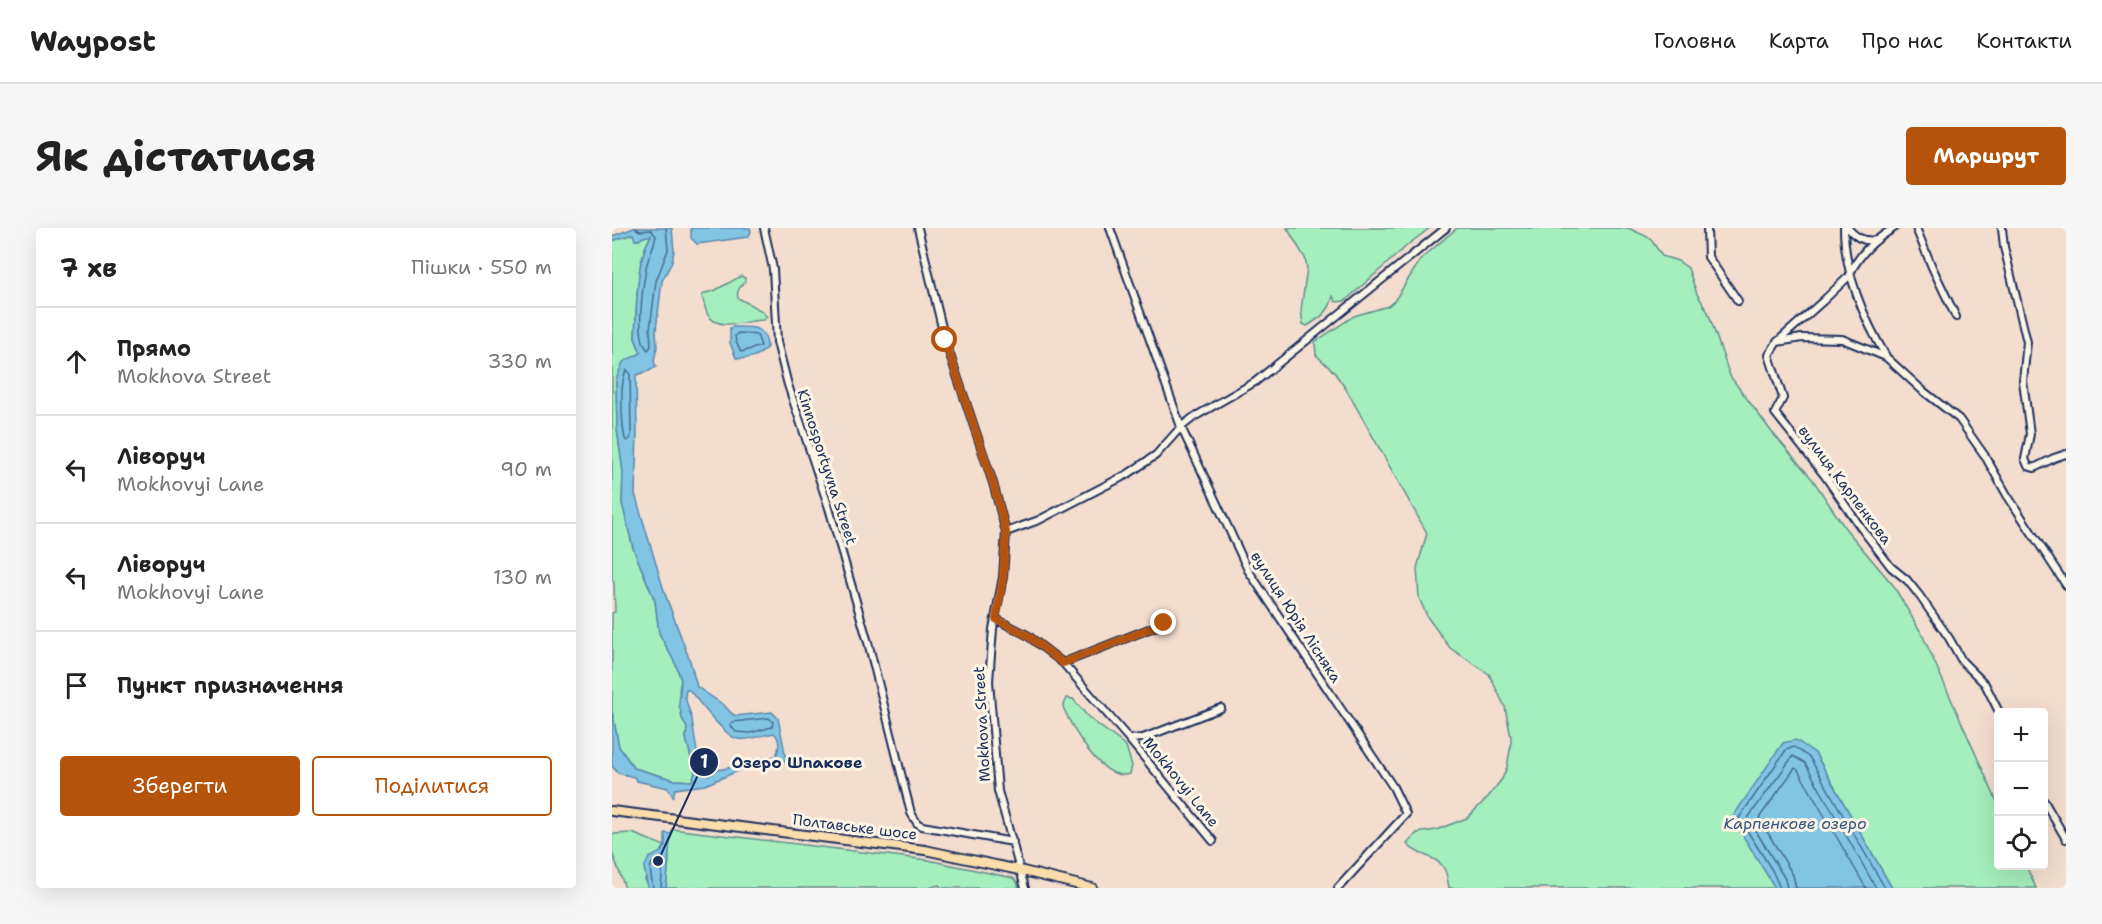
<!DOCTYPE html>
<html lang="uk">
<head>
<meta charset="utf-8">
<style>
  :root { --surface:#fff; --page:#f6f6f6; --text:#222; --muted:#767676; --line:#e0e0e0; --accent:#b45309 }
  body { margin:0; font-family:"Shantell Sans",sans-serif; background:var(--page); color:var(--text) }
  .controls { position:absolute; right:18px; bottom:18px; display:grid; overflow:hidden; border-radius:6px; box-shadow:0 6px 24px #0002 }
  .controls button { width:54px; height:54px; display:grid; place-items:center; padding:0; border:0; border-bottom:2px solid var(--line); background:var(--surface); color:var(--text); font:30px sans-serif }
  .stop { position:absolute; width:18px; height:18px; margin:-14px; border:4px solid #b45309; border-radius:50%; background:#fff }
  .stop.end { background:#b45309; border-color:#fff; box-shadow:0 2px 6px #0008 }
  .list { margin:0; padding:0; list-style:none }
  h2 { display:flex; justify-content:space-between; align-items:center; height:78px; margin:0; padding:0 24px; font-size:26px }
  h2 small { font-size:20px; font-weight:400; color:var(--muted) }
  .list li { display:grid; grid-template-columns:39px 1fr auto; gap:18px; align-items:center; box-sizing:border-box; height:108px; padding:0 24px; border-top:2px solid var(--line) }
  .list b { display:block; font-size:22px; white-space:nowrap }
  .list p { margin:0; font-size:20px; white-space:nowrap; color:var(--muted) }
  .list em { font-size:20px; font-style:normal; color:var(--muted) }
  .actions { display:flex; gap:12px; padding:18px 24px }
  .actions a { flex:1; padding:14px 0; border:2px solid var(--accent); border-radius:6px; text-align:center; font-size:21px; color:var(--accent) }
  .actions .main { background:var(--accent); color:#fff }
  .icon { flex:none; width:33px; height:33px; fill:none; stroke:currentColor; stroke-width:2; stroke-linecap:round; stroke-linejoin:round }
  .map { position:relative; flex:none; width:1454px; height:660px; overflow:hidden; border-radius:6px }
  header { display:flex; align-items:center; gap:36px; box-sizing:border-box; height:84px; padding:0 30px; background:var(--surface); border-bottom:2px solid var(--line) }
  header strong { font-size:28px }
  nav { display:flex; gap:33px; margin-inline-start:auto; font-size:21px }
  .intro { display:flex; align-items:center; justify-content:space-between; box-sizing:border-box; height:144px; padding:0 36px }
  h1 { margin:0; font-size:42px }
  .button { padding:15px 27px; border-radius:6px; background:var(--accent); color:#fff; font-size:21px; font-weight:700 }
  main { display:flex; gap:36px; padding:0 36px }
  aside { flex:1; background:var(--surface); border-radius:6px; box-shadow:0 6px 24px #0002 }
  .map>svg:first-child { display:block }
  .green { fill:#a5eebd; stroke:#608e8e; stroke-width:1.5 }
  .water { fill:#82c4e3; stroke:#5988ae; stroke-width:1.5; fill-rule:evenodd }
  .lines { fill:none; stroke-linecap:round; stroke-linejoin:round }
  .shore { stroke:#446b93; stroke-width:1.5 }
  .minor-casing { stroke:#1b2f5e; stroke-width:10 }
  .major-casing { stroke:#1b2f5e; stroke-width:12 }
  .minor { stroke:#fcf5e5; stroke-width:6 }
  .major { stroke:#faddab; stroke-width:8 }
  .route { stroke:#b45309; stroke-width:8 }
  .labels { text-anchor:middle; stroke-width:6; stroke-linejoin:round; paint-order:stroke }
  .street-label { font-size:15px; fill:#1b2f5e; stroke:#fcf5e5 }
  .water-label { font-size:16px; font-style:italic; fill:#35547f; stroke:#fcf5e5 }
  .leader { fill:none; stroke:#1b2f5e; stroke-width:2 }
  .callout-dot { fill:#1b2f5e; stroke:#fcf5e5; stroke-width:2 }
  .mark-label { font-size:18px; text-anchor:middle; font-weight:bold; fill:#fff }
  .callout-label { font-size:16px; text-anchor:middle; font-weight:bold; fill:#1b2f5e; stroke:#fcf5e5; stroke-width:6; stroke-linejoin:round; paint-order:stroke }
</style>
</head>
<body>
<header>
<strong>Waypost</strong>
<nav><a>Головна</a><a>Карта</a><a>Про нас</a><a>Контакти</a></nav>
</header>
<div class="intro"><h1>Як дістатися</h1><a class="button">Маршрут</a></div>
<main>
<aside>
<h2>7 хв<small>Пішки · 550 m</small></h2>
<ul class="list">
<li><svg class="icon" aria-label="ahead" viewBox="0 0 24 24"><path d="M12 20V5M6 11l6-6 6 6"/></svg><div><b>Прямо</b><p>Mokhova Street</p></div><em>330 m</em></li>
<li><svg class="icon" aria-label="left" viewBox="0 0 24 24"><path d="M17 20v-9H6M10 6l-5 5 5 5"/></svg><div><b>Ліворуч</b><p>Mokhovyi Lane</p></div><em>90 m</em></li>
<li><svg class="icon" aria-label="left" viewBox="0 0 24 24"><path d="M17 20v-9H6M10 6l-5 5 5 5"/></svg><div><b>Ліворуч</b><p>Mokhovyi Lane</p></div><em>130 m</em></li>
<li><svg class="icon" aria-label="arrive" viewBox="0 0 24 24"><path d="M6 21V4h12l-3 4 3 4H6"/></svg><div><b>Пункт призначення</b></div></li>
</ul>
<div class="actions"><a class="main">Зберегти</a><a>Поділитися</a></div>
</aside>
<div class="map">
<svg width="1454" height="660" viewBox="0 0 1454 660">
  <rect width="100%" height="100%" fill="#f3ddcf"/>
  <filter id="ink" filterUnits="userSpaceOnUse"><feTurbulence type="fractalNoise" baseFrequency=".0167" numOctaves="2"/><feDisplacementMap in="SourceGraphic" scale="12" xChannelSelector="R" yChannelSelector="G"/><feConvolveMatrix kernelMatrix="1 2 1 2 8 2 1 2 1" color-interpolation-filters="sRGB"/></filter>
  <g filter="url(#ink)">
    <path class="green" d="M675 0H818L798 15 733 73 724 74 721 68C718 84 708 90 695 98L691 96 689 82 695 40 693 30Z
      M845 0H1016L1038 10 1050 28 1066 33 1076 40 1085 66 1096 84 1118 148 1159 203 1201 252 1233 300 1281 357 1310 406 1386 576V638H1414L1424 660H1280L1203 525 1227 660H837C836 654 835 646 832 640 824 627 804 628 795 616L805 605 824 602 855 590 876 569 890 551 895 539 899 517V509L893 479 877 446 838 420 816 390 807 370 805 340 815 305 734 161 722 144 704 127 703 114 742 88 776 78 783 72 809 31Z
      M22 5 23 12H27L31 9 39 7 33 20 28 39 25 67 23 110 29 125 24 128 4 152 5 201 11 244 10 275 21 320 43 373 47 405 64 437 69 452 67 463 70 490 75 500 74 510 83 545 80 553 63 552 22 540 7 519 0 483V385L3 384 2 354 0 352V13Z
      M129 48 133 50V54C128 59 124 63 126 70L150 83 155 89 151 92C135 92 107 104 96 87 93 82 92 74 90 68L93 65 102 63Z
      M455 470 461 471 477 490 514 518 520 538 518 546C490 555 460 500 451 479Z
      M60 601 316 632 401 650 405 654 407 660H329L327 657 317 660H54L57 632 56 626Z
      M20 605 53 618 33 651 36 660H13L0 624V606Z"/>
    <path class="water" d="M22 0H60L62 23 60 34 50 53 44 102 45 119 42 133 44 139 37 143 24 147 25 206 23 266 53 366 78 433 85 459 112 477 119 485 124 488 160 484 166 490 174 530 171 535 142 541 133 540 93 557 63 561 61 569 56 560 25 553 22 549 6 545 0 538V483L7 519 22 540 63 552 80 553 83 545 74 510 75 500 70 490 67 476 69 452 64 437 47 405 43 373 21 320 10 275 11 244 5 201 4 152 11 134 29 125 23 110 25 67 28 39 33 20 39 7 31 9 27 12H23L21 6 0 13V8ZM74 462H77C87 473 114 510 126 511 138 513 150 507 162 505 168 511 168 520 164 528L134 533 132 537 105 542 97 547 91 543 85 524 80 492 73 469Z
      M79 0H138L139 4 136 9 85 16 79 10Z
      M121 99C139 99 155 97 155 119 149 128 134 132 124 130L118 115V100Z
      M1184 512 1203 525 1280 660H1163L1120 590 1171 515Z
      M53 605 59 606C56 624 57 642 54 660H36L32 640 37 630 49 624 53 618Z"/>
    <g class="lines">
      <path class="shore" d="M23 0 28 3 39 2 44 8C42 19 36 29 34 40 31 58 23 110 36 122L39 118 38 101 44 53 56 22 54 0
        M126 105 145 107 149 118 129 124 124 114 123 108Z
        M15 142 18 145 19 206 18 211 15 213 13 211C10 198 7 151 15 142Z
        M157 490 161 494 160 499 138 505 124 504 118 497 120 494Z
        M41 660 38 641 40 635 47 632 51 635 49 660
        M1168 660 1160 642 1127 590 1174 522 1182 519 1198 530 1273 660
        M1175 660 1173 651 1136 590 1181 528 1193 535 1264 660
        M1184 660 1181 647 1147 590 1183 540 1186 542 1254 660"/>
      <g class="minor-casing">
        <path id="minor" d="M152 0 161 41 165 114 176 157 217 280 257 418 299 585 305 595 310 598 401 614
          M306 0 333 112 381 255 394 304
          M498 0 569 199 636 342 781 559 794 586 726 660
          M1095 0 1096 29 1126 73
          M1232 0C1232 43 1252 92 1274 128
          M1236 0C1243 9 1252 14 1263 12
          M1304 0 1320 39 1344 89
          M1390 0 1392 19 1415 114 1411 153 1418 206 1413 231 1416 238 1422 240 1442 230 1454 226
          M1238 45C1250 23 1261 13 1282 0
          M1239 48 1235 50 1211 73 1165 114 1157 127 1171 170 1163 185 1213 248 1249 300 1279 339 1295 352 1307 367 1337 410 1350 433 1373 456 1387 484
          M1165 114 1190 110 1230 111 1274 129 1310 162 1347 191 1373 228 1395 267 1454 357
          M384 391 415 407 451 435 517 511 601 613
          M451 435 552 395
          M517 511 531 510 609 480
          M1432 573 1454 611
          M413 660 386 563 377 453 381 401 391 349 394 304 427 292 516 246 544 227 569 199 582 189 643 154 834 0"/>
      </g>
      <g class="major-casing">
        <path id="major" d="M0 583 313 622 407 642 480 660"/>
      </g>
      <use href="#minor" class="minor"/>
      <use href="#major" class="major"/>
    </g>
  </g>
  <g class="lines" filter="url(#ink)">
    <path class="route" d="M333 112 381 255 394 304 391 350 384 391 415 407 451 435 552 395"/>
  </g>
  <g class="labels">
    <g class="street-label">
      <text transform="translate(215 239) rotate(72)" y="5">Kinnosportyvna Street</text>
      <text transform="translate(1233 257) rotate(53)" y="5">вулиця Карпенкова</text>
      <text transform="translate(684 389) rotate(57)" y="5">вулиця Юрія Лісняка</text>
      <text transform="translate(370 496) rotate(-93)" y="5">Mokhova Street</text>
      <text transform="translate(569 554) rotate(51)" y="5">Mokhovyi Lane</text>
      <text transform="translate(243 599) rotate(7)" y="5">Полтавське шосе</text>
    </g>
    <g class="water-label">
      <text x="1183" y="601">Карпенкове озеро</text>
    </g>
  </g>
  <path class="leader" d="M46 633L92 534"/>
  <g class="callout-dot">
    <circle cx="46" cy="633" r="6"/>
    <circle cx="92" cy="534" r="15"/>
  </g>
  <g class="mark-label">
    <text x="92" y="540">1</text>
  </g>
  <g class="callout-label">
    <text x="185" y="540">Озеро Шпакове</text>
  </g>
</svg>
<div class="controls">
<button>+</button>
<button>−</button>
<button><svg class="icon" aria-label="locate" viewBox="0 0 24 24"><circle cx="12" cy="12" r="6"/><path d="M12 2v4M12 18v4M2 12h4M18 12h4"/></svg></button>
</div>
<div class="stop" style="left:333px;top:112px"></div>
<div class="stop end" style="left:552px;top:395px"></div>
</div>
</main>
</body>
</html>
